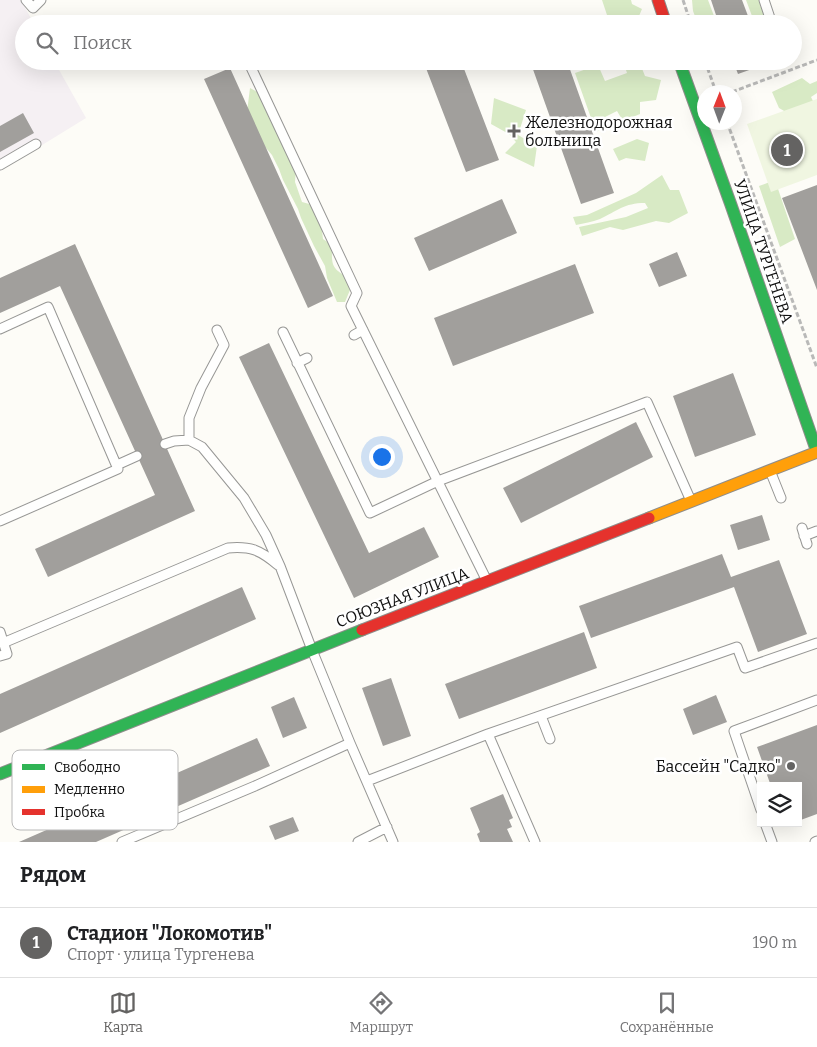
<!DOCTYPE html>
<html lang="ru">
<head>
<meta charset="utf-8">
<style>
  :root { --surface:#fff; --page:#f6f6f6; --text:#202124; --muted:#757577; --line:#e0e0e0; --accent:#646362 }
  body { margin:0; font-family:Bitter,serif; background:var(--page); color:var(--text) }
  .controls { position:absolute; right:15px; bottom:15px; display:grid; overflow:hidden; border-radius:0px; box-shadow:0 5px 20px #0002 }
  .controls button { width:45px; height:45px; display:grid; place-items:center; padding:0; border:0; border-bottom:1px solid var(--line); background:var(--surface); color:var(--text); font:25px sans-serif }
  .compass { position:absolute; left:697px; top:85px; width:45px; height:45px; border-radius:50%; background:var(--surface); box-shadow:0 5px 20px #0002; rotate:1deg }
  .you { position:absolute; left:381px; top:456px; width:18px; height:18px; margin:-12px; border:4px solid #fff; border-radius:50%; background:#1a73e8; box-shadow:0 0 0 8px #1a73e833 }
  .badge { display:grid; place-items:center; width:32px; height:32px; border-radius:50%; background:var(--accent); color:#fff; font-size:16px; font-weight:700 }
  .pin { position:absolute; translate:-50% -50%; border:2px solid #fff; box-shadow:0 1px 5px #0006 }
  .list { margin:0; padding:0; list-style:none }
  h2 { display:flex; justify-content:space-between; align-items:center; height:65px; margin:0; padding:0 20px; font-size:21px }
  h2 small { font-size:16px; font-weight:400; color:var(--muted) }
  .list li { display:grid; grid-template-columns:32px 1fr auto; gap:15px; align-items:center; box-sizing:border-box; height:70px; padding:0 20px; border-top:1px solid var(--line) }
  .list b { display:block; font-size:19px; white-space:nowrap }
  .list p { margin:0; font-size:16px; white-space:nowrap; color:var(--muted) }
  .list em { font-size:16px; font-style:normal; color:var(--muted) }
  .icon { flex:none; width:28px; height:28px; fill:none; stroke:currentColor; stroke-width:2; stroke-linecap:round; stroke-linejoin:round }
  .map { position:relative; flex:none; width:817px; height:842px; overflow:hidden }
  .search { position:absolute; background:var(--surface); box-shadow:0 5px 20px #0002; left:15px; right:15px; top:15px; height:55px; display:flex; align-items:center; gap:12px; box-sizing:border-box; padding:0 18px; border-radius:28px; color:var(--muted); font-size:19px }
  .sheet { height:135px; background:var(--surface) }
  nav { display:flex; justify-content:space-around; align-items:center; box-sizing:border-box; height:70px; border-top:1px solid var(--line); background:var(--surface); font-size:14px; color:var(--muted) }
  nav a { display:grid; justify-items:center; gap:2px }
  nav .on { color:var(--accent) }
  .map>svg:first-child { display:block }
  .industrial { fill:#f5f0f3 }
  .forest { fill:#d8eac5 }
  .pitch { fill:#f0f6e1 }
  .building { fill:#a19f9c }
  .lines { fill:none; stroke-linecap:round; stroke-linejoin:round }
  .lane-casing { stroke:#979795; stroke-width:11 }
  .fast-casing { stroke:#8e8d8b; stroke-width:13 }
  .slow-casing { stroke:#8e8d8b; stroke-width:13 }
  .jam-casing { stroke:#8e8d8b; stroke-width:13 }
  .path { stroke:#b9b9b8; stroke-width:3; stroke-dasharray:5 2.5; stroke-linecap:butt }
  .lane { stroke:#fffffe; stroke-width:9 }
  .fast { stroke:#30b455; stroke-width:11 }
  .slow { stroke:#ff9f0a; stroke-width:11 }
  .jam { stroke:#e5322d; stroke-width:11 }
  .poi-dot { fill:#646362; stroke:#fff; stroke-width:2 }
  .labels { text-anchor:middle; stroke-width:5; stroke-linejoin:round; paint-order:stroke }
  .poi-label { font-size:16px; fill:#111; stroke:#fff; text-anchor:start }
  .street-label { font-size:16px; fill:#111; stroke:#fff }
  .key { fill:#fff; stroke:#b8b8b8; stroke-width:1 }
  .key-label { font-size:14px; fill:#111 }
</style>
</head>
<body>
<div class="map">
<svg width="817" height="842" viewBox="0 0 817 842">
  <rect width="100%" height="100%" fill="#fdfcf7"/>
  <path class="industrial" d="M0 0H21L34 24H24V61H54L86 118 0 171Z"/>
  <path class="forest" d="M602 0H631L632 4 642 9 636 23 638 24H610Z
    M692 0H708L717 24H698L693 11Z
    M746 0H762L760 6 784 24H755Z
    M623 61H639L645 76 661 80 656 100 640 102V114L623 121 617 111 605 117 608 126 596 132 575 73 598 65 605 81 627 73Z
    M802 78 810 84 817 81V93L811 97 817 109 798 119 779 108 772 92Z
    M250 88 261 94 296 169 295 182 302 202 313 205 321 222 323 239 332 245C332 262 330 268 346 276L350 290 345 302H337L327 278 325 266 314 246 301 218 298 209 283 180 279 169 272 155 255 135 247 112Z
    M494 98 526 110 518 135 537 146 534 167 505 153 516 142 509 134 491 124Z
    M637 139 649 143 645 161 626 158 619 161 613 149Z
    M662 175 670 190H679L688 213 669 223 656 221 623 230 610 227 582 236 579 227 626 217 648 208 645 203C624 203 617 211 600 219 592 222 584 223 576 225L573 217 587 215 636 193Z
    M775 180 795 239 780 247 759 186Z"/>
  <path class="pitch" d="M817 99V175L771 192 747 124Z"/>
  <path class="building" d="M711 0H742L751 24H719Z
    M428 61H461L499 160 466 172 424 63Z
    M530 61H567L614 193 581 204Z
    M733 61H765L766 64 738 74Z
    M230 68 333 296 308 308 204 79Z
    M23 113 34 133 0 152V126Z
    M817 185V290L782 198Z
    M502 199 517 233 429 271 414 238Z
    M75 244 195 511 48 577 35 549 155 495 60 286 0 313V278Z
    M677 252 687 276 659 287 649 264Z
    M575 264 594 313 453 366 434 318Z
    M269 343 369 553 424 527 439 557 354 598 239 357Z
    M733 373 756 435 695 457 673 396Z
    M636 422 653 457 521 523 503 488Z
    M762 515 770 540 738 550 730 525Z
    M722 554 731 577 779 560 807 634 758 652 734 587 591 638 579 606Z
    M242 587 256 619 0 733V694Z
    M584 632 597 668 459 719 445 684Z
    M391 678 411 736 383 746 362 688Z
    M716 695 727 722 693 735 683 709Z
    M294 697 307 728 283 738 271 707Z
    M817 725V814L798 821V786H771L757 747Z
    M257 738 270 766 96 842H19Z
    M503 794 513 818 509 820 512 827 507 829 513 842H480L477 834 480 832 470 808Z
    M293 817 299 831 275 840 269 826Z"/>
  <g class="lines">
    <g class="lane-casing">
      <path id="lane" d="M26 0 33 8 41 0
        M764 0 772 24
        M248 61 357 293 351 306 487 581
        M0 165 36 144
        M0 329 48 307 118 469 0 521
        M283 332 370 513 438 481 647 402 691 501
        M354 335 363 330
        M297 363 307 358
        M189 440V418L201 388 224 345 217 330
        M165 444 174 441 189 440 202 447 244 498 266 535 280 566 312 650 350 743 393 842
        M117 465 137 456
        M771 473 781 498
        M802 528 807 544
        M804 536 817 531
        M0 632 7 654 0 656
        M3 643 228 548C251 546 260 550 278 565
        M541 716 550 739
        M488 734 535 842
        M367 781 488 734 737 647 745 668 817 643
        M761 810 734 731 817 700
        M765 823 772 842
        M122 842 255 786 350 743
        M358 842 387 827
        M815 842 817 841"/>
    </g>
    <g class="fast-casing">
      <path id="fast" d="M679 61 731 205 817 452
        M0 774 362 630"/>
    </g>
    <g class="slow-casing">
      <path id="slow" d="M649 518 817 452"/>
    </g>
    <g class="jam-casing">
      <path id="jam" d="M658 0 666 24
        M362 630 649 518"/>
    </g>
    <path class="path" d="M683 0 691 24
      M705 61 716 92
      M732 92 817 60
      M727 122 817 368"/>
    <use href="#lane" class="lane"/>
    <use href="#fast" class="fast"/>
    <use href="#slow" class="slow"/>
    <use href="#jam" class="jam"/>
  </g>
  <g class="poi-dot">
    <path d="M511.5 123.5h5v5h5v5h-5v5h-5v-5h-5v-5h5z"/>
    <circle cx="791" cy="766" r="5"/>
  </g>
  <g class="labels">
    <g class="poi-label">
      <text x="525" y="128">Железнодорожная<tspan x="525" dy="18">больница</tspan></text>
      <text x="781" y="772" text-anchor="end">Бассейн "Садко"</text>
    </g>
    <g class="street-label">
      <text transform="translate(764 251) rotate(71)" y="6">УЛИЦА ТУРГЕНЕВА</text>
      <text transform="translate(402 597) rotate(-21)" y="6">СОЮЗНАЯ УЛИЦА</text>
    </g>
  </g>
  <rect x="12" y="750" width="166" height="80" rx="8" class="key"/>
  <rect x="22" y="764" width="23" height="6" fill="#30b455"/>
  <rect x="22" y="786" width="23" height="7" fill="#ff9f0a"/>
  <rect x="22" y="809" width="23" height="6" fill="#e5322d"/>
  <g class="key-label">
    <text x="54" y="772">Свободно</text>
    <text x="54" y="794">Медленно</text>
    <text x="54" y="817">Пробка</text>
  </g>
</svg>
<div class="controls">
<button><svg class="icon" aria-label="layers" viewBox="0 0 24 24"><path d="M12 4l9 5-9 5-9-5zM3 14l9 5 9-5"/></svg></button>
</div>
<svg class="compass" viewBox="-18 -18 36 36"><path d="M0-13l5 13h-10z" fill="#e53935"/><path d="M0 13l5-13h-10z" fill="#757577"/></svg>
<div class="you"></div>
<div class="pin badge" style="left:787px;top:150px">1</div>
<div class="search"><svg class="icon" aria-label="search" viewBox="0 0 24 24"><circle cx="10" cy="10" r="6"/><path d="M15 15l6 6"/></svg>Поиск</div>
</div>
<section class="sheet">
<h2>Рядом<small></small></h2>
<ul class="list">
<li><span class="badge">1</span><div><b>Стадион &quot;Локомотив&quot;</b><p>Спорт · улица Тургенева</p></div><em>190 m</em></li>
</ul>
</section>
<nav>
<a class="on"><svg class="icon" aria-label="map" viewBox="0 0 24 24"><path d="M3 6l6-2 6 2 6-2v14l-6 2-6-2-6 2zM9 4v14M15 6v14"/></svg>Карта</a>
<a><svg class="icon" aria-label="directions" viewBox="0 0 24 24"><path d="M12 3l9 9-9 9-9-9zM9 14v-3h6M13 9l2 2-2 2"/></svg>Маршрут</a>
<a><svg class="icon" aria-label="saved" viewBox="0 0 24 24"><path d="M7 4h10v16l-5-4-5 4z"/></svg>Сохранённые</a>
</nav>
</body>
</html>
